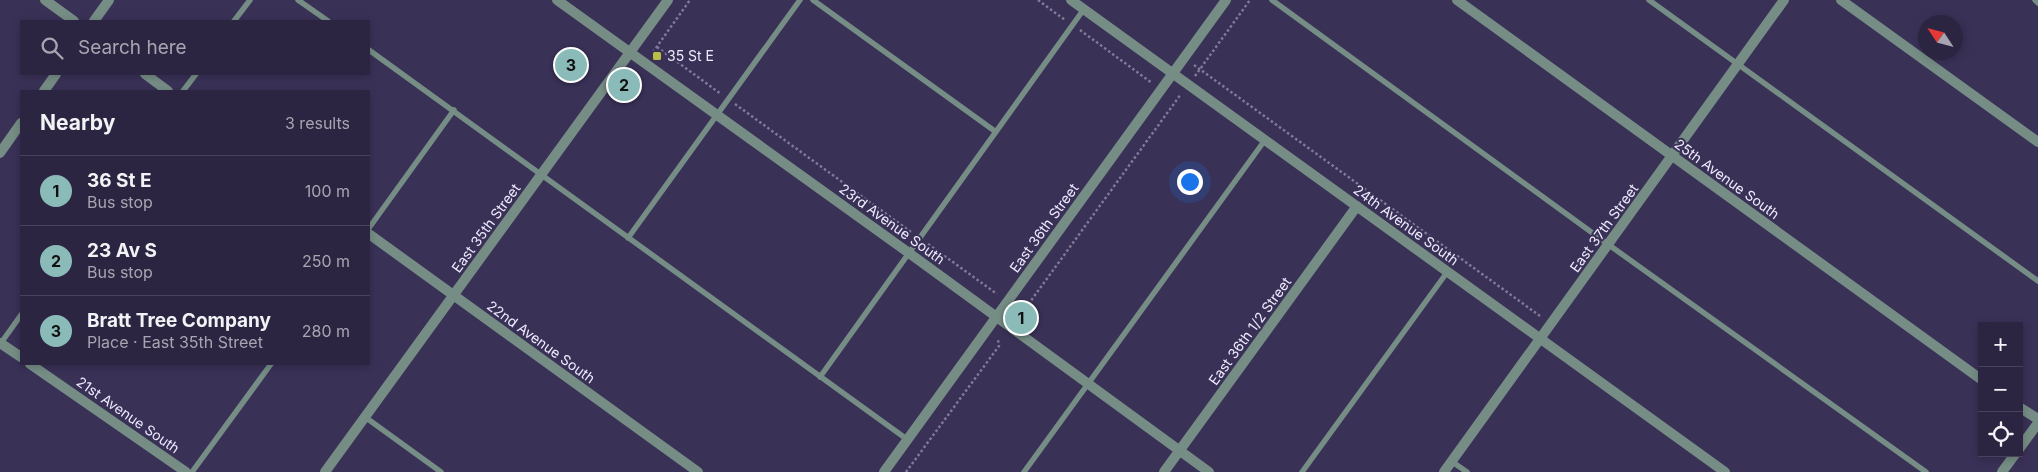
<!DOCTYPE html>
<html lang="en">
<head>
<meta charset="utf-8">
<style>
  :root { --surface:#2c2541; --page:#38314c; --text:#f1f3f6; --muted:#a6a5b1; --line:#48425a; --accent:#8bbbb9 }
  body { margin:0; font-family:Inter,sans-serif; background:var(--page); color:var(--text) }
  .controls { position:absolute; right:15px; bottom:15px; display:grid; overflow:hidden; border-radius:0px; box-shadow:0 2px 8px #0003 }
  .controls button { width:45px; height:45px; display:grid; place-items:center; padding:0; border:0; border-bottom:1px solid var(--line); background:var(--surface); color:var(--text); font:25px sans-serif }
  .compass { position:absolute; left:1918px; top:15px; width:45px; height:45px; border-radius:50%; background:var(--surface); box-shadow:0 2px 8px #0003; rotate:306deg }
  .you { position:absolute; left:1189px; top:181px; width:18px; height:18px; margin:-12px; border:4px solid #fff; border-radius:50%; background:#1a73e8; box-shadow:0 0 0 8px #1a73e833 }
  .badge { display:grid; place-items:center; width:32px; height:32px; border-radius:50%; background:var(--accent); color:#111; font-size:16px; font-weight:700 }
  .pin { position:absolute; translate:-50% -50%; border:2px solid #fff; box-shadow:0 1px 5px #0006 }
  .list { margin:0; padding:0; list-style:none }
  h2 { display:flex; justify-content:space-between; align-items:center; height:65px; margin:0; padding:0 20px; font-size:21px }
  h2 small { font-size:16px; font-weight:400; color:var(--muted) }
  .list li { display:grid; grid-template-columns:32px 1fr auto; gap:15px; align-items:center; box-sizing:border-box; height:70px; padding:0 20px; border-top:1px solid var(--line) }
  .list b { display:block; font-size:19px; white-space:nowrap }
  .list p { margin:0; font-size:16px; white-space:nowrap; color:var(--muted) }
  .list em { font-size:16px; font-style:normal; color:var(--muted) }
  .icon { flex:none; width:28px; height:28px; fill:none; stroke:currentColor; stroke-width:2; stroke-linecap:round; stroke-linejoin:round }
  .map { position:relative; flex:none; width:2038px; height:472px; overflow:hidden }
  .search { position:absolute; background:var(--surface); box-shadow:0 2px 8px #0003; left:20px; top:20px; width:350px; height:55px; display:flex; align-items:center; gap:12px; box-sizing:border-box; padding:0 18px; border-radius:0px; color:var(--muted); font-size:19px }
  .panel { position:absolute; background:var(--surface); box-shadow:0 2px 8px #0003; left:20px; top:90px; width:350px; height:275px; border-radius:0px }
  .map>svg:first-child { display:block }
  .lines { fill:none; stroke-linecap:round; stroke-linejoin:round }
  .path { stroke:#817a99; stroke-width:2.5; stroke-dasharray:2.5 2.5; stroke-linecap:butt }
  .service { stroke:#758d85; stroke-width:5.5 }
  .minor { stroke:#758d85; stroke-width:10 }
  .tertiary { stroke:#758d85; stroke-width:10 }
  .poi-dot { fill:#b7c147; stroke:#3a3157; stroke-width:2 }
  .labels { text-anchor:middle; stroke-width:4; stroke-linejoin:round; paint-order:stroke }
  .poi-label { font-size:14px; fill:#eeeafe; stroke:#3a3157; text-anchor:start }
  .street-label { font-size:14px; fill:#eeeafe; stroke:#3a3157 }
</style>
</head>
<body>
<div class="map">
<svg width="2038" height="472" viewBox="0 0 2038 472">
  <rect width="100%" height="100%" fill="#3a3157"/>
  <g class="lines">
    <path class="path" d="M1038 0 1065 20
      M1080 30 1152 83
      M657 47 721 94
      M653 52 690 0
      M1194 65 1540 316
      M1195 76 1250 0
      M735 104 911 232
      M928 244 997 294
      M1018 314 1022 313 1181 94
      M906 472 999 346 998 340"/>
    <path class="service" d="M298 0 328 21
      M813 0 996 132
      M1272 0 1609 245 1926 472
      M1649 0 2038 281
      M2035 0 2038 3
      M234 21 250 0
      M369 50 908 440
      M183 91 196 74
      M369 228 454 110
      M628 238 800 0
      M1 343 21 315
      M820 377 1084 9
      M365 417 441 472
      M1451 461 1467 472
      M192 472 271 364
      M1024 472 1265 140
      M1302 472 1448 271"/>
    <path class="minor" d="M45 0 74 21
      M557 0 909 253 1209 472
      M1071 0 1725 472
      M1457 0 1982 380
      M1841 0 2038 142
      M94 21 109 0
      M145 74 168 91
      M44 91 56 74
      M0 153 21 123
      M369 234 698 472
      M0 343 21 357
      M30 364 186 472
      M2019 407 2038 419
      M884 472 1226 0
      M1164 472 1357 206
      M1444 472 1784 0"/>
    <path class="tertiary" d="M2019 449 2038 423
      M325 472 668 0
      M2002 472 2016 453"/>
  </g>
  <rect class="poi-dot" x="652" y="51" width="10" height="10" rx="2.5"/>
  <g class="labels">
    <g class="poi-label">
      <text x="667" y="61">35 St E</text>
    </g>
    <g class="street-label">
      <text transform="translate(1727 179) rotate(36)" y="5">25th Avenue South</text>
      <text transform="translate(892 224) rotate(36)" y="5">23rd Avenue South</text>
      <text transform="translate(1406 225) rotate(36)" y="5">24th Avenue South</text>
      <text transform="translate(486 228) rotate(-54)" y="5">East 35th Street</text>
      <text transform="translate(1044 228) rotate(-54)" y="5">East 36th Street</text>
      <text transform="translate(1604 228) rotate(-54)" y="5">East 37th Street</text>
      <text transform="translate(1250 331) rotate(-54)" y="5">East 36th 1/2 Street</text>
      <text transform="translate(541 342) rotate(36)" y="5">22nd Avenue South</text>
      <text transform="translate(128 415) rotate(35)" y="5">21st Avenue South</text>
    </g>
  </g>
</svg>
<div class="controls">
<button>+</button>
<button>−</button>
<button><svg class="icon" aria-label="locate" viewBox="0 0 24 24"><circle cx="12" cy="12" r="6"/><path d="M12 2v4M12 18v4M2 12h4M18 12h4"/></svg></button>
</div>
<svg class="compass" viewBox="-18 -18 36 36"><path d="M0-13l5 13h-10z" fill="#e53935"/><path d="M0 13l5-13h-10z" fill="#a6a5b1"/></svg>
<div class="you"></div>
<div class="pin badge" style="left:1021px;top:318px">1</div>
<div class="pin badge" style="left:624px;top:85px">2</div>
<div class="pin badge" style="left:571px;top:65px">3</div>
<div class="search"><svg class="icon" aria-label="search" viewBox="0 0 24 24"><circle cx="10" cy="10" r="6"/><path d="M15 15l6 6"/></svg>Search here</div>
<section class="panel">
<h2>Nearby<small>3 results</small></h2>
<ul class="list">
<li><span class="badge">1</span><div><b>36 St E</b><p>Bus stop</p></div><em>100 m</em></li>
<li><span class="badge">2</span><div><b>23 Av S</b><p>Bus stop</p></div><em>250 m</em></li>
<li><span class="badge">3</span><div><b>Bratt Tree Company</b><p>Place · East 35th Street</p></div><em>280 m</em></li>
</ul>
</section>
</div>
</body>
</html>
